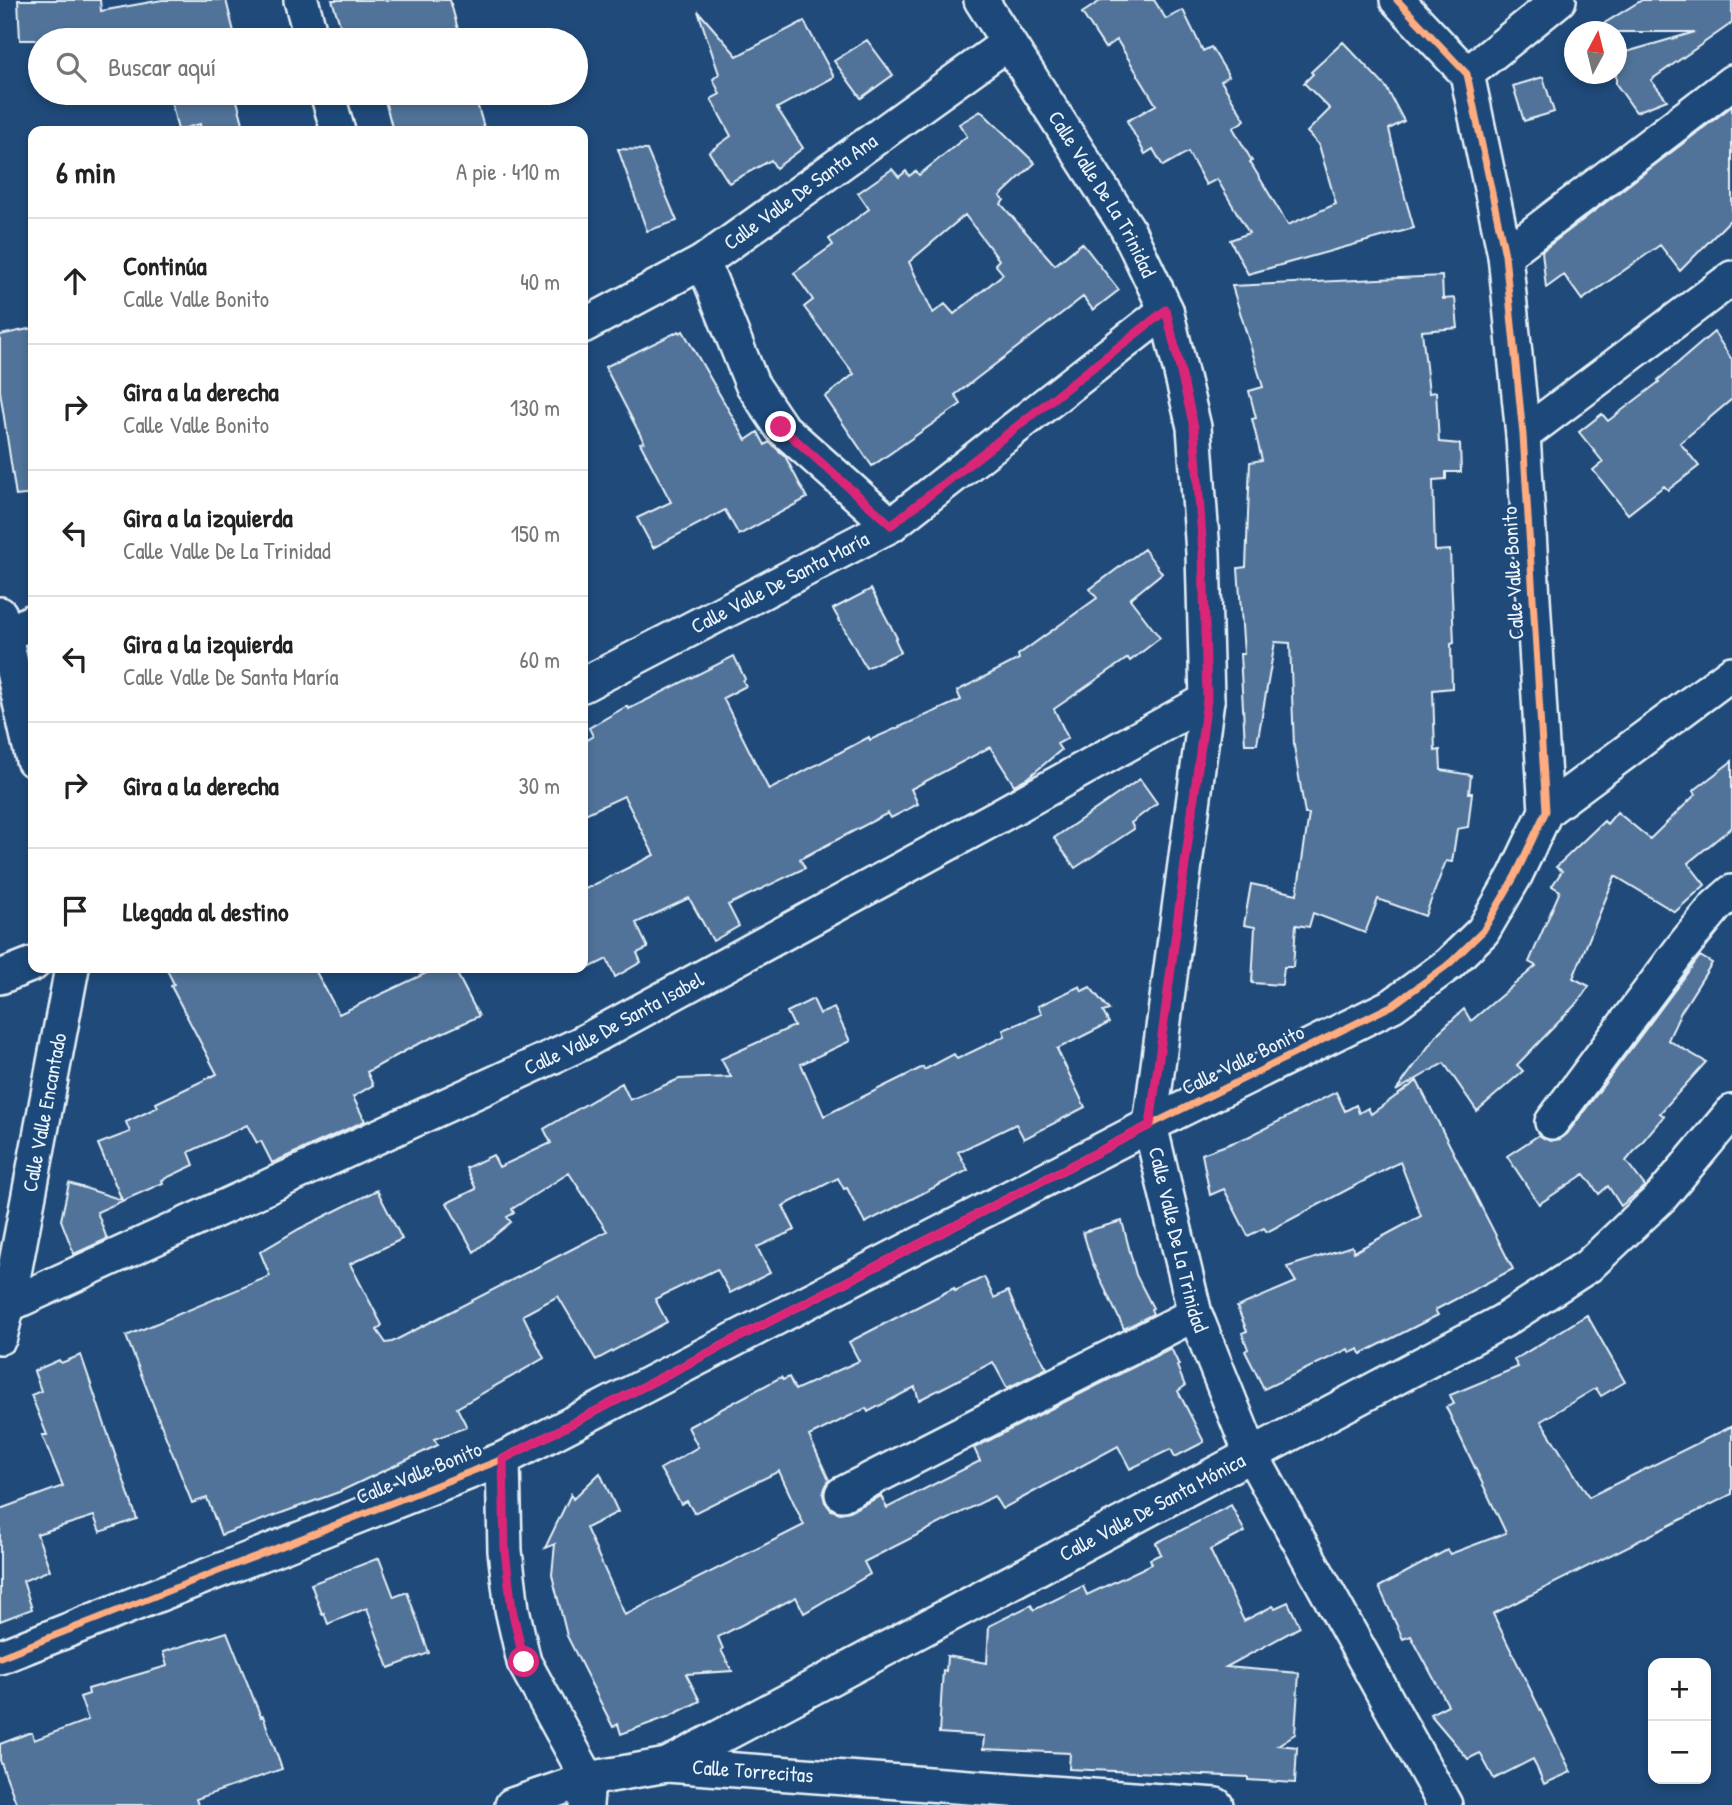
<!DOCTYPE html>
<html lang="es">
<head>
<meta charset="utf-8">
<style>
  :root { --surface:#fff; --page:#f2f2f2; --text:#222; --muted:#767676; --line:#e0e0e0 }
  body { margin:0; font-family:"Patrick Hand",sans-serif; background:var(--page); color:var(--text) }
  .controls { position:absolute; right:21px; bottom:21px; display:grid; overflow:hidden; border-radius:14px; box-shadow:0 4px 10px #0003 }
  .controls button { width:63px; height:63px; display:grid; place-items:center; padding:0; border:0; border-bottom:2px solid var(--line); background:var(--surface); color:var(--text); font:35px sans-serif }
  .compass { position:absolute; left:1564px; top:21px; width:63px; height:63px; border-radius:50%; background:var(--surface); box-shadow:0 4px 10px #0003; rotate:7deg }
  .stop { position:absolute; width:21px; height:21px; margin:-16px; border:5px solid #db2777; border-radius:50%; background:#fff }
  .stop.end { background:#db2777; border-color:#fff; box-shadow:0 2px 7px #0008 }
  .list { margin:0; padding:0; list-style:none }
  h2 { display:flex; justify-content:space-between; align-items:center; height:91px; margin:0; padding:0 28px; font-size:30px }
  h2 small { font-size:23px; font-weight:400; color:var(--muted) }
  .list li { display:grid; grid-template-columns:46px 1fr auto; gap:21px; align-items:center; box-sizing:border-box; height:126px; padding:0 28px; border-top:2px solid var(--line) }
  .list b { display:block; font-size:26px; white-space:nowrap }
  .list p { margin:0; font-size:23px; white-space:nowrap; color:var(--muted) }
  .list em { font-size:23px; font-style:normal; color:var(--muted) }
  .icon { flex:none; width:38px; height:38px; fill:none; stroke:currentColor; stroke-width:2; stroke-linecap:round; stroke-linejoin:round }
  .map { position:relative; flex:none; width:1732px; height:1805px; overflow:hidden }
  .search { position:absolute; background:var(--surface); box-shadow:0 4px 10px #0003; left:28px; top:28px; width:560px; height:77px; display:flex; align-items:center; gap:18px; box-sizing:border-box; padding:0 24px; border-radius:38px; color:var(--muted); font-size:26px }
  .panel { position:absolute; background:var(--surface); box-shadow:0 4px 10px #0003; left:28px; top:126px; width:560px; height:847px; border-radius:14px }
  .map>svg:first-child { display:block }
  .building { fill:#517399; stroke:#e8f1f8; stroke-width:2; fill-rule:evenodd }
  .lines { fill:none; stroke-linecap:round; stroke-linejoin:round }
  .minor-casing { stroke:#e8f1f8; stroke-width:38 }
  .minor { stroke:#1f4a7a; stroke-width:33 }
  .cycleway-casing { stroke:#1f4a7a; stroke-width:11 }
  .cycleway { stroke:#ffac80; stroke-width:7 }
  .route { stroke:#db2777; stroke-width:9 }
  .labels { text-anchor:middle; stroke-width:5; stroke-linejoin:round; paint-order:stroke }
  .street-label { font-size:21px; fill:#e8f1f8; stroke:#1f4a7a }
</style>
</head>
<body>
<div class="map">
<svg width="1732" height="1805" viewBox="0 0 1732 1805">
  <rect width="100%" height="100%" fill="#1f4a7a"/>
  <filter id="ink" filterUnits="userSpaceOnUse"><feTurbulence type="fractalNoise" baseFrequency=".0143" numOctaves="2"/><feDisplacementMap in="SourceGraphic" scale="14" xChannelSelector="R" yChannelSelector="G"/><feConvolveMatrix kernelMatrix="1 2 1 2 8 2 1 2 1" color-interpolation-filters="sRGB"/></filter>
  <g filter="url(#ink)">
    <path class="building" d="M18 0H100L101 11 162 0H226L236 40H20Z
      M332 0H450L461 40H345Z
      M1102 0H1154L1166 19 1183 10 1203 51 1211 47 1229 76 1221 81 1245 120 1233 128 1252 161 1250 162 1288 225 1336 204 1319 145 1307 132 1330 109 1304 83 1313 74 1311 72 1343 42 1386 87 1404 121 1389 129 1405 197 1414 228 1248 274 1230 240 1249 233 1217 179 1206 185 1188 152 1163 166 1153 149 1145 154 1127 121 1156 105 1117 40 1105 48 1082 13Z
      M1642 0H1732V23L1651 80 1667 100 1636 112 1616 84V55L1695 32H1590Z
      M698 11 737 56 804 21 834 77 777 108 803 148 776 168 771 160 729 183 709 152 731 136 711 99 720 94 713 79 719 74Z
      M867 40 893 75 861 98 834 61Z
      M1543 77 1554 112 1524 121 1513 86Z
      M169 93H235L245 131H201L200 124 178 130Z
      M383 93H474L485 131H393Z
      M1732 106V218L1680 271 1660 245 1582 300 1564 275 1546 288 1542 251Z
      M981 111 1035 163 1000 196 1004 200 1001 204 1055 265 1082 243 1119 290 1093 310 1083 297 955 395 961 404 872 466 825 397 854 374 804 307 813 300 794 273 833 245 829 239 869 209 858 193 892 169 899 177 906 171 909 176 916 171 919 175 967 136 959 124ZM965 215 999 260 995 264 1003 274 954 314 945 304 933 313 909 262Z
      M618 149 647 150 677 221 647 231Z
      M1442 276 1443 299 1455 298 1458 328 1422 331 1429 393 1436 392 1439 442 1460 444 1461 472H1446V479L1433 480 1435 551 1450 550 1454 643 1451 644 1452 688 1433 690 1435 751 1440 750 1441 770 1471 775 1469 793H1472L1468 827 1457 829 1452 862 1446 861 1425 916 1378 899 1365 933 1313 913 1309 927 1296 925 1293 967H1284L1282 985 1252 983 1255 927 1244 925 1251 884 1297 894 1309 814H1305L1294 746 1290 643 1275 642 1257 744H1245L1240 654H1244L1238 568 1246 567 1250 462 1262 460 1252 419 1256 418 1249 391 1263 387 1232 286Z
      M33 328V494L16 496 0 391V335Z
      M679 331 680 333 683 331 746 440 758 432 765 445 769 442 785 456 807 498 739 535 725 510 653 548 637 518 671 502 640 443 644 442 605 367Z
      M1714 332 1732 360V399L1680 443 1699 466 1668 490 1664 486 1628 514 1593 470 1603 462 1579 432 1602 414 1608 421 1659 382 1658 380Z
      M1144 549 1162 573 1130 599 1160 638 1130 661 1128 658 1054 709 1068 738 1057 744 1061 750 1029 777 1014 785 990 747 911 789 918 804 891 818 888 813 800 859 805 868 728 905 739 926 713 941 689 898 636 923 648 948 637 953 641 962 615 977 607 959 591 967 583 951V890L654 855 624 796 583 815V742L593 736 589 728 627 706 629 709 734 656 745 679 743 681 746 686 723 698 769 790 869 737 870 740 961 700 957 691 1019 659 1018 655 1097 598 1090 589Z
      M871 589 897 638 895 639 901 652 866 668 833 609Z
      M1732 761V827L1688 863 1705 885 1675 912 1615 876 1573 978 1589 986 1578 1002 1517 1065 1523 1071 1477 1111 1444 1063 1396 1091 1439 1032 1464 1009 1471 1021 1536 966 1529 962 1560 891 1552 886 1562 871 1556 867 1604 821 1607 824 1617 812 1650 839 1696 794 1693 791Z
      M1140 779 1157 803 1131 823 1134 829 1075 868 1054 838Z
      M1700 956 1712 963 1681 1012 1668 1040 1706 1062 1660 1113 1664 1116 1626 1161 1645 1186 1621 1206 1608 1186 1599 1194 1584 1174 1539 1204 1507 1156 1539 1135 1550 1141 1560 1139 1567 1134Z
      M166 968H314L339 1014 437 968H454L479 1016 414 1046 367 1072 373 1085 353 1097 365 1121 272 1163 261 1141 257 1143 247 1125 189 1152 194 1165 162 1180 163 1183 97 1212 107 1239 74 1254 61 1220 69 1183 122 1200 98 1144 130 1132 126 1122 158 1107 156 1103 217 1074 171 986 174 984Z
      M1080 986 1082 991 1090 987 1109 1010 1103 1012 1109 1023 1057 1049 1085 1107 1024 1139 1016 1124 958 1152 968 1170 865 1223 847 1188 844 1189 838 1178 783 1206 795 1230 757 1247 770 1273 730 1293 717 1269 655 1299 667 1322 596 1360 558 1296 523 1315 544 1358 457 1408 467 1427 434 1439 438 1445 339 1492 221 1535 207 1498 192 1503 126 1336 270 1276 260 1252 299 1229 377 1190 402 1239 350 1264 382 1325 377 1330 386 1343 392 1342 607 1231 569 1173 512 1209 514 1213 507 1217 511 1222 474 1252 447 1203 476 1189 466 1168 493 1155 499 1167 551 1143 544 1129 622 1083 630 1100 679 1079 731 1077 721 1059 794 1026 787 1012 813 999 820 1014 834 1008 850 1041 801 1064 824 1116 923 1067 924 1070 954 1054 957 1059 1005 1036 1003 1030 1042 1014 1038 1006Z
      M1417 1081 1513 1269 1435 1310 1438 1315 1361 1354 1359 1349 1350 1353 1348 1349 1264 1389 1245 1351 1248 1349 1242 1333 1247 1331 1237 1307 1296 1282 1287 1267 1352 1246 1354 1252 1421 1216 1400 1162 1267 1232 1264 1228 1248 1236 1224 1189 1210 1195 1202 1154 1248 1137 1336 1092 1345 1111 1356 1105 1359 1113 1368 1108 1371 1114Z
      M1122 1221 1136 1275 1153 1308 1151 1309 1153 1314 1124 1329 1092 1262 1083 1232Z
      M984 1277 994 1298 1008 1291 1025 1331 1047 1368 1007 1388 993 1362 919 1400 915 1387 868 1412 866 1408 809 1436 829 1480 823 1494 825 1502 831 1510 840 1513 850 1511 881 1496 887 1508 980 1461 974 1448 1171 1348 1179 1365 1177 1366 1185 1386 1178 1391 1204 1442 1175 1457 1171 1449 1130 1469 1118 1446 1002 1509 994 1496 864 1562 870 1574 804 1613 796 1597 718 1637 723 1649 721 1650 732 1671 686 1674 700 1701 670 1716 621 1734 618 1724 613 1727 567 1636 552 1575 555 1544 545 1548 571 1494 573 1499 600 1473 618 1512 586 1528 625 1615 804 1525 779 1471 694 1513 687 1501 681 1504 660 1469 698 1447 688 1427 781 1377 783 1380 789 1377 795 1390 859 1361 849 1342 954 1288 955 1291Z
      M1587 1315 1625 1382 1601 1396 1596 1388 1541 1421 1589 1497 1732 1426V1494L1493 1614 1571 1772 1544 1784 1533 1759 1494 1779 1480 1753 1468 1759 1430 1714 1448 1705 1411 1636 1403 1639 1379 1587 1447 1550 1450 1554 1506 1533 1446 1407 1454 1404 1450 1395 1518 1367 1514 1360Z
      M81 1355 137 1519 100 1532 94 1516 37 1534 50 1570 23 1581 32 1609 0 1621V1509L63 1486 42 1435H47L31 1395 41 1391 34 1371 59 1360 61 1363Z
      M1231 1505 1245 1532 1210 1550 1244 1621 1273 1606 1275 1608 1288 1602 1300 1627 1226 1667 1299 1673 1295 1734 1278 1745 1297 1747 1295 1783 1248 1780V1777L1069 1769 1070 1753 983 1749 984 1736 939 1733 943 1670 946 1671 947 1656 987 1663 989 1626 1031 1605 1034 1610 1083 1586 1087 1595 1152 1564 1150 1559 1161 1554 1156 1543Z
      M379 1558 394 1597 407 1592 429 1653 389 1668 367 1608 328 1624 324 1613 322 1614 311 1584Z
      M227 1632 261 1717 263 1716 282 1769 196 1799 198 1805H17L0 1760V1744L29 1733H32L34 1740 88 1720 80 1697 89 1694 88 1689 167 1666 163 1652Z"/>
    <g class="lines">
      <g class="minor-casing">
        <g id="minor">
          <path d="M301 0 312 40"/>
          <path id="s1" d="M981 0 1127 228 1166 310 1194 427 1203 553 1207 700 1150 1125 1195 1314 1251 1454 1445 1805"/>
          <path d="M1467 74 1559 0"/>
          <path d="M327 93 338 131"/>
          <path d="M1505 255 1732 82"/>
          <path d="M703 262 752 384 781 427 891 525"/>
          <path id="s2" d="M583 326 703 262 1008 43"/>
          <path d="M1523 435 1732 278"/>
          <path d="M0 614 33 760"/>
          <path d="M0 638 33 621"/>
          <path id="s3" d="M583 685 891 525 1166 310"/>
          <path d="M1546 811 1732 673"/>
          <path d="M0 977 33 964"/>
          <path d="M1552 1122 1681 949 1716 906 1732 892"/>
          <path id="s4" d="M0 1309 580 1044 997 817 1207 700"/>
          <path id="s5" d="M0 1337 8 1305 72 968"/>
          <path d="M503 1459 505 1551 512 1609 524 1662 588 1779 586 1805"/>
          <path d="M842 1494 1195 1314"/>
          <path d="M0 1657 503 1459 1150 1125 1393 1005 1449 964 1483 931 1515 876 1546 811 1523 435 1505 255 1467 74 1397 0"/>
          <path id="s6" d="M667 1765 1216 1805"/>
          <path id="s7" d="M512 1805 588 1779 667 1765 1503 1321 1588 1266 1661 1197 1732 1112"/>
        </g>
      </g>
      <use href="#minor" class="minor"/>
      <g class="cycleway-casing">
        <path id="cycleway" d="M0 1657 503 1459 1150 1125 1393 1005 1449 964 1483 931 1515 876 1546 811 1523 435 1505 255 1467 74 1397 0"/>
      </g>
      <use href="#cycleway" class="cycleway"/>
    </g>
  </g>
  <g class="lines" filter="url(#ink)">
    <path class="route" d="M524 1662 512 1609 505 1551 503 1459 1150 1125 1207 700 1203 553 1194 427 1166 310 891 525 781 427"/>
  </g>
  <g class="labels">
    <g class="street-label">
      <text dy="7" stroke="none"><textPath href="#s2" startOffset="256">Calle Valle De Santa Ana</textPath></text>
      <text dy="7" stroke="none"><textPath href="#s1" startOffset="229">Calle Valle De La Trinidad</textPath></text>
      <text transform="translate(1513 573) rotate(-93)" y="7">Calle Valle Bonito</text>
      <text dy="7" stroke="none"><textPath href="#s3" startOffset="222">Calle Valle De Santa María</textPath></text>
      <text dy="7" stroke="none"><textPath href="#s4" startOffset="677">Calle Valle De Santa Isabel</textPath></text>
      <text transform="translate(1243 1060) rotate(-26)" y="7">Calle Valle Bonito</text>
      <text dy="7" stroke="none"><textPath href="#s5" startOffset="229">Calle Valle Encantado</textPath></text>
      <text dy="7" stroke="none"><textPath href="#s1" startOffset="1302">Calle Valle De La Trinidad</textPath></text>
      <text transform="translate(419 1473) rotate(-22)" y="7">Calle Valle Bonito</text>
      <text dy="7" stroke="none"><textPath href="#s7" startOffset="710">Calle Valle De Santa Mónica</textPath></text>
      <text dy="7" stroke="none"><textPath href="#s6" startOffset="86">Calle Torrecitas</textPath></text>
    </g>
  </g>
</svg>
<div class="controls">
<button>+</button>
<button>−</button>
</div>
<svg class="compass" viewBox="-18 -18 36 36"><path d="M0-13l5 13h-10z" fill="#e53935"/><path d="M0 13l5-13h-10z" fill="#767676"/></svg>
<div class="stop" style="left:524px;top:1662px"></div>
<div class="stop end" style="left:781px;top:427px"></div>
<div class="search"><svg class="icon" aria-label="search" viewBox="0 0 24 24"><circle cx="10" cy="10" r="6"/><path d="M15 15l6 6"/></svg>Buscar aquí</div>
<section class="panel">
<h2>6 min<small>A pie · 410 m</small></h2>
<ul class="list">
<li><svg class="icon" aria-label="ahead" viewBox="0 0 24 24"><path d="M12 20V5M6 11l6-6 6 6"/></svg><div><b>Continúa</b><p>Calle Valle Bonito</p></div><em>40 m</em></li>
<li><svg class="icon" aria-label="right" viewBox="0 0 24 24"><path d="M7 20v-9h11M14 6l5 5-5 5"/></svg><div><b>Gira a la derecha</b><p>Calle Valle Bonito</p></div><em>130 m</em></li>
<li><svg class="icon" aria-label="left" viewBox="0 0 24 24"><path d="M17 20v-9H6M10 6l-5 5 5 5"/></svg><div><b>Gira a la izquierda</b><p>Calle Valle De La Trinidad</p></div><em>150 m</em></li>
<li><svg class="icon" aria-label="left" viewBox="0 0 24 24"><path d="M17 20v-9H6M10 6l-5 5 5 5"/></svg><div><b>Gira a la izquierda</b><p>Calle Valle De Santa María</p></div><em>60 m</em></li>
<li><svg class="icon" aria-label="right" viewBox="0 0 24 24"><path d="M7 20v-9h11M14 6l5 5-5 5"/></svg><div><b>Gira a la derecha</b></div><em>30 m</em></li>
<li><svg class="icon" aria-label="arrive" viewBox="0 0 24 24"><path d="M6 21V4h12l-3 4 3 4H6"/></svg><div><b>Llegada al destino</b></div></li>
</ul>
</section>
</div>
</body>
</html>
